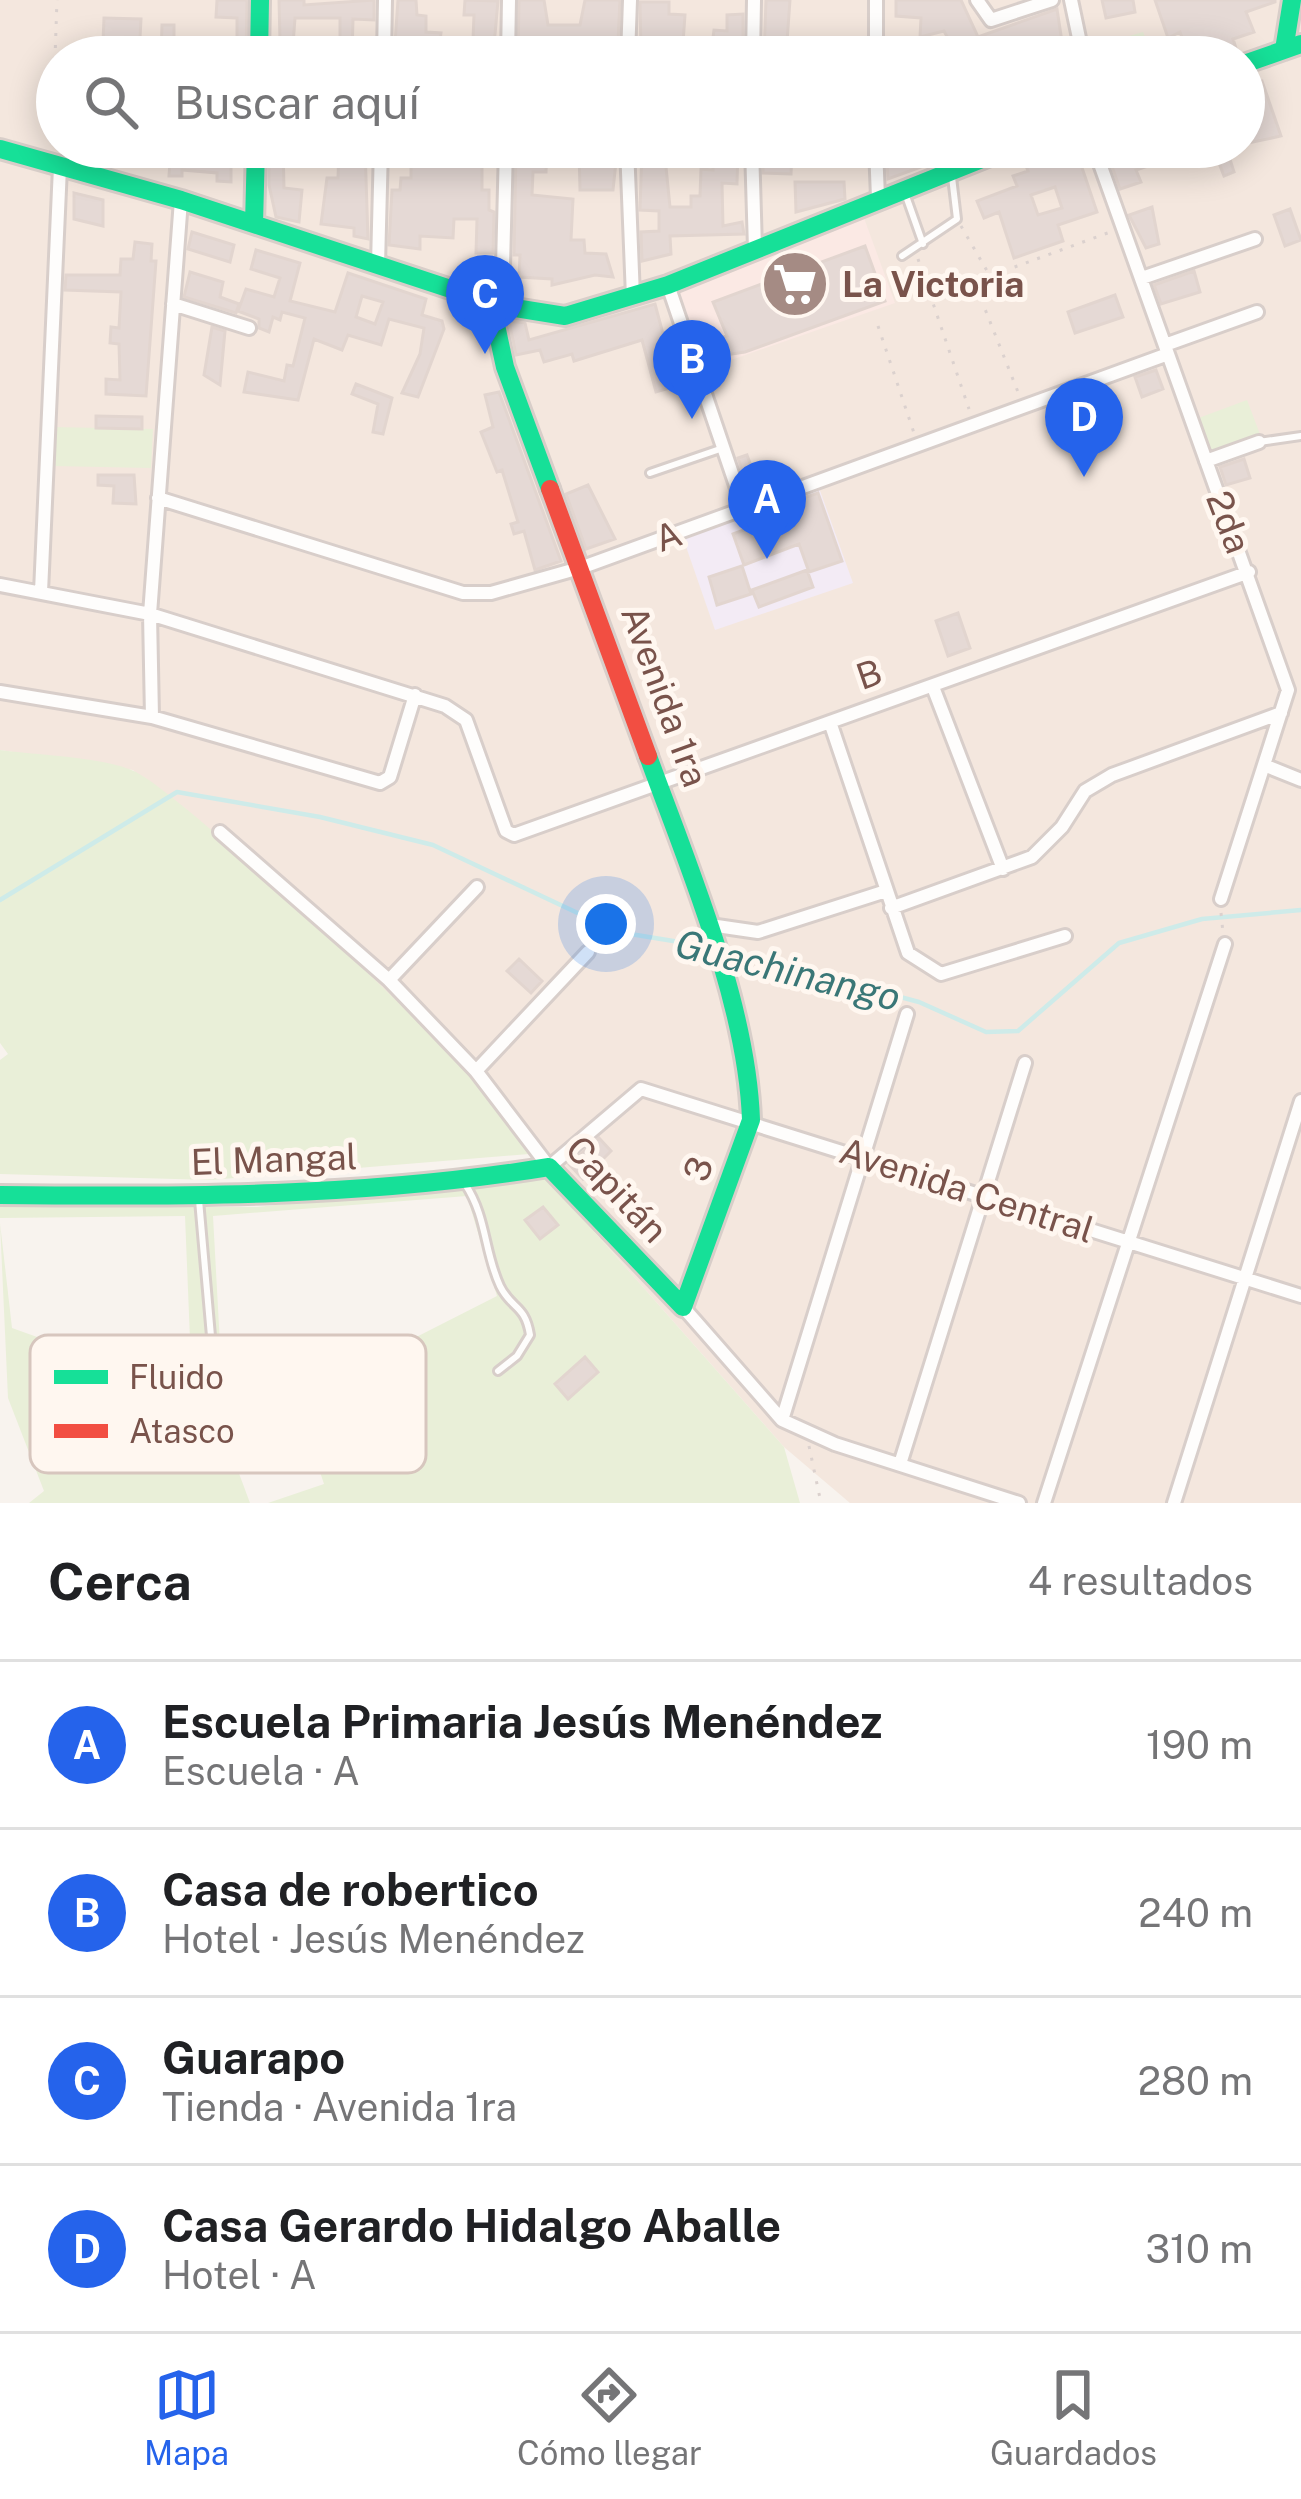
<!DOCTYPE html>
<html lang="es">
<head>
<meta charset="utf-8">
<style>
  :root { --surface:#fff; --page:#f6f6f6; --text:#202124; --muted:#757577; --line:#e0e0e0; --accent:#2563eb }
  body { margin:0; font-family:"Public Sans",sans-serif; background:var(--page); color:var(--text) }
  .you { position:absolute; left:606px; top:924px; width:42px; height:42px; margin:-30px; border:9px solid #fff; border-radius:50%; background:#1a73e8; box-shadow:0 0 0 18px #1a73e833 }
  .badge { display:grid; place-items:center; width:78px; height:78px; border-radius:50%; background:var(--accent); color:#fff; font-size:39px; font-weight:700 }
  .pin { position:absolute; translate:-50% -99px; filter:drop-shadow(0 3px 6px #0008) }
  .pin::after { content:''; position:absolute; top:63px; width:42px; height:36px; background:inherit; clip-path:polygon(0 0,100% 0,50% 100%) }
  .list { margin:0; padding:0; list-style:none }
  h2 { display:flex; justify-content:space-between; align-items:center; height:156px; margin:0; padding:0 48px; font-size:51px }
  h2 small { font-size:39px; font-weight:400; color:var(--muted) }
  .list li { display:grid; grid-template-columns:78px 1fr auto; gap:36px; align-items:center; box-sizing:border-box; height:168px; padding:0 48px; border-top:3px solid var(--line) }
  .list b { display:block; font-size:45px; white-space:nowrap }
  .list p { margin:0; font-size:39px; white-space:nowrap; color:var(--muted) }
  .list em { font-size:39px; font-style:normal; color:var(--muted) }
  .icon { flex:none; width:66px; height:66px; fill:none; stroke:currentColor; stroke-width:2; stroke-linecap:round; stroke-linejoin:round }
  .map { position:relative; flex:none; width:1301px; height:1503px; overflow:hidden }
  .search { position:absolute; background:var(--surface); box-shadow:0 6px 30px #0003; left:36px; right:36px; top:36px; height:132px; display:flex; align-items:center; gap:30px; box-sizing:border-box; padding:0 42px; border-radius:66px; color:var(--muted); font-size:45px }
  .sheet { height:828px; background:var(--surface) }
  nav { display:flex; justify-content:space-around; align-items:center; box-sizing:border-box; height:168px; border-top:3px solid var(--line); background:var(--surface); font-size:33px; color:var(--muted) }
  nav a { display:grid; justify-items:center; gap:6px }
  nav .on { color:var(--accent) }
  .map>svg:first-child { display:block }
  .residential { fill:#f4e7de; fill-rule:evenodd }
  .commercial { fill:#fbe9e4 }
  .education { fill:#f3ebf5 }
  .green { fill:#e9efd8; fill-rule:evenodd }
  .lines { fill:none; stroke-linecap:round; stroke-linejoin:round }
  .stream { stroke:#ceebe9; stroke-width:4.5 }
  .building { fill:#e5d9d5; stroke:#e2d5cf; stroke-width:3; fill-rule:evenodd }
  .lane-casing { stroke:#d8ceca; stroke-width:12 }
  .street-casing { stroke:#d8ceca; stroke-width:18 }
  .fast-casing { stroke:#d8cec9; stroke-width:24 }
  .jam-casing { stroke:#d8cec9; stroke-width:24 }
  .path { stroke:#dbd1ce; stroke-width:3; stroke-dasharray:3 9; stroke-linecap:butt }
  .lane { stroke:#fefdfc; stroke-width:6 }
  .street { stroke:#fefdfc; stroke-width:12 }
  .fast { stroke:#16e098; stroke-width:18 }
  .jam { stroke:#f24e42; stroke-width:18 }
  .labels { text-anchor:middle; stroke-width:10; stroke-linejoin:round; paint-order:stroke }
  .poi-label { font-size:36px; font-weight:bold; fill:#79534b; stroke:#fff7f0; text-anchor:start }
  .street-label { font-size:36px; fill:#79534b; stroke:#fff7f0 }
  .water-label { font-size:39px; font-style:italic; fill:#3a7777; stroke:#fff7f0 }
  .key { fill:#fff7f0; stroke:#d7c6be; stroke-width:3 }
  .key-label { font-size:33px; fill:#79534b }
</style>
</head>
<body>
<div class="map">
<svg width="1301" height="1503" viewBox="0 0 1301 1503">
  <rect width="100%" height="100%" fill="#f8f3ee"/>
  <path class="residential" d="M0 0H1301V1503H850L784 1447 545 1176 528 1147 133 770 0 750ZM57 57H1244V147H57Z"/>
  <path class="commercial" d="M864 218 895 303 699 371 670 285Z"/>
  <path class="education" d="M818 485 853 583 715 630 682 535Z"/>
  <path class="green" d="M1143 32 1154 57H1099L1098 45Z
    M1247 400 1261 437 1210 456 1196 419Z
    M52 427 153 429 151 468 52 466Z
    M0 750C36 755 106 757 136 772 193 802 516 1102 529 1154L210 1180 0 1174V1060L8 1054 0 1043Z
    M545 1176 784 1447 800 1503H268L324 1484 309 1439 234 1460 250 1503H29L44 1491 8 1398 0 1223 12 1328 79 1352 190 1339 185 1216 0 1218V1207H257ZM467 1196 497 1296 375 1358 224 1418 213 1216Z"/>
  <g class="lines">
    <path class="stream" d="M0 900 177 792 320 817 433 845 618 932 710 947
      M721 949 919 1002 986 1032 1018 1031 1119 943 1202 919 1301 910"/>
  </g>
  <path class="building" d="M217 0H247L246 57 161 56 162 25H174V39L237 43V18L216 17Z
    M279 0H304V5L374 0V20L353 19 352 57H272L273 41H280ZM295 18H340V45H293Z
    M398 0H416L417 15 426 16V32L441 33 440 40H473L474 15H464L465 0 498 1 493 57H394Z
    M519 0H544L548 25H580L585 0H620L618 42 613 41V52L586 51V57H518Z
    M766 0H790L786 56H764Z
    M896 0H961L978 37 1057 9 1064 55 966 57 962 42 952 46 944 31 920 37 921 18 896 16Z
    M1102 0H1133L1135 12 1106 18Z
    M1155 0H1275V2L1246 12 1254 32 1233 39 1236 48 1189 57 1180 32 1168 38Z
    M640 2H669V14L685 15 682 57 641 52Z
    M743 14V55L711 52 714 30 727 31V15Z
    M104 18 141 19 139 57H124V43L103 42Z
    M1262 81 1281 136 1244 144V86Z
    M171 147 231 154V182L217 181V173L182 170V176H169Z
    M269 147H283L284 188 302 190 299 222 276 217 269 185Z
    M472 147H496L495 164H482V190H489V210L494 212 493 253H476L477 219H454L453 238 420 236V249L389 245 392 190H400L401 178H411V162H445V154L472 155Z
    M524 147H547L546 172H533L532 195 573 199 571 240H584L585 253 606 254 613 277 595 275 552 285V279L519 277 520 255H514L516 152H524Z
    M642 147H664L670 207H691V196H700L701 169 713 170V147H738L737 184 722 183 723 226 742 222 744 234 670 236 671 254 642 261 641 232 659 231V211L640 210Z
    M886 147H976L888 179Z
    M1067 147H1075L1097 212 1058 225 1063 241 1014 258 999 212 984 218 977 201 1017 186 1013 176 1028 171 1025 163ZM1055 187 1062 208 1038 215 1031 195Z
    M1105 147H1226L1234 172 1224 176 1214 150 1183 161 1179 150 1153 158 1154 164 1136 170 1141 182 1120 189Z
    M339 148H365L368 239 354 236V228L321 224 327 178H338Z
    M792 149 791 174 763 173V150Z
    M579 151 617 153 613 190H580Z
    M795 182H844L845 199 796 212Z
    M74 193 103 200V226L74 219Z
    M1152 207 1159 244 1146 248 1129 215Z
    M1290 209 1301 240 1285 246 1274 215Z
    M192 232 234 245 230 262 188 249Z
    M135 242 152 244 151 261H156L146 396 106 394V379L120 380 119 344 110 343 111 327 119 328 121 292 65 290 66 275H120L121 259H133Z
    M865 246 885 301 745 352 704 358 699 343 727 336 713 302Z
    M256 250 300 263 290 301 335 312 348 273 426 299 422 315 442 321 444 329 418 397 402 393 420 354 424 328 389 319 381 345 348 335 342 350 314 339 298 400 244 392 248 372 284 381 287 365 293 366 305 318 282 312 280 320 273 317 269 332 259 328V319L238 311 246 289 274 297 280 278 251 269ZM362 296 383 302 375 324 356 317Z
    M1194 271 1200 292 1161 304 1154 285Z
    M190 272 223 282 220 297 239 304 236 313 184 297Z
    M1115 295 1123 317 1075 333 1068 312Z
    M655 304 677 386 656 392 642 340 574 361 572 354 544 362 540 350 516 355 509 321 525 323 529 340Z
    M212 327 225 331 220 385 204 375Z
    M1156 370 1163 389 1142 397 1135 377Z
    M356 384 392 398 383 434 373 432 378 404 352 394Z
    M499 392 561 561 535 570 524 531 514 534 511 524 518 522 502 470 497 472 481 432 493 427 485 395Z
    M96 416 142 417V429L96 428Z
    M747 455 754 474 777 466 782 483 749 492 738 458Z
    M1244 459 1250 478 1226 485 1220 467Z
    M98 475H134L136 504 113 503 114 486 98 485Z
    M588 485 615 539 586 549 566 494Z
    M818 493 842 561 809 572 799 544 744 565 733 534 793 512 789 503Z
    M742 566 751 594 717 605 709 577Z
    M807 570 813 587 759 607 752 590Z
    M958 613 970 648 948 656 936 621Z
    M519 959 542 981 531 993 507 971Z
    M599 1138 611 1151 583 1179 569 1164Z
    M543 1207 558 1225 540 1239 525 1220Z
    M585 1357 598 1372 568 1399 555 1384Z"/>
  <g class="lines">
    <g class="lane-casing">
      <path id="lane" d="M906 196 923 244
        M902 256 957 219 952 177
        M1259 442 1301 436
        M650 473 720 449
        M465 1184C487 1217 484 1252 500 1286 511 1309 525 1304 530 1335L517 1356 498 1371
        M199 1200 219 1427 313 1412 335 1421"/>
    </g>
    <g class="street-casing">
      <path id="street" d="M977 0 991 20 1052 0
        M1071 0 1083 57
        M384 57 385 0
        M508 57 509 0
        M628 57 630 0
        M753 57 754 0
        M876 57V0
        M627 147 633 297
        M752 147 755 249
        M876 147 878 198
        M1094 147 1288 690 1221 899
        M378 265 381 147
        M1142 278 1255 239
        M668 285 744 509
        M173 304 249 328
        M502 306 506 147
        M1165 345 1257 312
        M1206 461 1259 442
        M158 498 463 593H491L583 567 1168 354
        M0 585 150 614 445 706 466 720 506 831 514 835 1249 572
        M41 592 60 167
        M933 687 1003 869
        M0 692 152 717 380 783 390 777 415 695
        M152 717 150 614 181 200
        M830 722 908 953 941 974 1065 936
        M1264 765 1301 780
        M220 832 389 980 476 1071 549 1167 641 1089 1301 1296
        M891 908 1032 857 1062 827 1085 791 1112 775 1281 713
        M710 925 758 932 886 891
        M389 980 477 887
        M476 1071 588 952
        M683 1307 782 1420 835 1444 1019 1503
        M782 1420 907 1014
        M900 1464 1025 1063
        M1044 1503 1225 944
        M1174 1503 1301 1101"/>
    </g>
    <g class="fast-casing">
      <path id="fast" d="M1284 50 1292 0
        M259 57 260 0
        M1244 64 1301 44
        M0 149 181 200 502 306 565 316 668 285 1012 147
        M254 224 256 147
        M491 302 505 367 550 489
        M0 1195C185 1197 366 1197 549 1167L683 1307 751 1120C747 1003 688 866 648 756"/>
    </g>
    <g class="jam-casing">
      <path id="jam" d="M550 489 648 756"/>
    </g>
    <path class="path" d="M52 144 57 0
      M961 226 990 276 1113 231
      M918 259 969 409
      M981 299 1018 392
      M878 326 914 433
      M1221 913 1223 933
      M809 1446 821 1503"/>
    <use href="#lane" class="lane"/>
    <use href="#street" class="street"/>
    <use href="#fast" class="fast"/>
    <use href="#jam" class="jam"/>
  </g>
  <defs>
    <g id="supermarket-disc" transform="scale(3.45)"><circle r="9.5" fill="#a58b84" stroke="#fff7f0"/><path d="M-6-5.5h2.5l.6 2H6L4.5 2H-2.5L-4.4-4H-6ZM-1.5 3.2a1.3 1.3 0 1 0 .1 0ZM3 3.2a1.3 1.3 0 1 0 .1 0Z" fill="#fff"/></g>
  </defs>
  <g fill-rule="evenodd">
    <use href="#supermarket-disc" x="795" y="284"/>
  </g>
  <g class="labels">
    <g class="poi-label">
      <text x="842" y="297">La Victoria</text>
    </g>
    <g class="street-label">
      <text transform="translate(1229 522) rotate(69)" y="13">2da</text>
      <text transform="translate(668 536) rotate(-20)" y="13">A</text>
      <text transform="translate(869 674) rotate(-19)" y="13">B</text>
      <text transform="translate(665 696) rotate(70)" y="13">Avenida 1ra</text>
      <text transform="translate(274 1159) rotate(-2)" y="13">El Mangal</text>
      <text transform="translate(698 1169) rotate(-70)" y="13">3</text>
      <text transform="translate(617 1189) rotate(47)" y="13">Capitán</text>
      <text transform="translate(967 1190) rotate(18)" y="13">Avenida Central</text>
    </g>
    <g class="water-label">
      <text transform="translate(788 970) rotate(14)" y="14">Guachinango</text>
    </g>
  </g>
  <rect x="30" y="1335" width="396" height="138" rx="18" class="key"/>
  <rect x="54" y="1370" width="54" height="14" fill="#16e098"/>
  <rect x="54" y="1424" width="54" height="14" fill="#f24e42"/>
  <g class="key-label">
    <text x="129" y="1389">Fluido</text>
    <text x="129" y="1443">Atasco</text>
  </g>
</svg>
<div class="you"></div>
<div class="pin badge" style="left:767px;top:559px">A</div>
<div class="pin badge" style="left:692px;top:419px">B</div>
<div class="pin badge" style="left:485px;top:354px">C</div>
<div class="pin badge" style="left:1084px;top:477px">D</div>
<div class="search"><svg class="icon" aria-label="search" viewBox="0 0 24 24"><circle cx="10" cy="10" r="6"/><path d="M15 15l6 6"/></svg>Buscar aquí</div>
</div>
<section class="sheet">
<h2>Cerca<small>4 resultados</small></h2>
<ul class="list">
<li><span class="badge">A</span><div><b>Escuela Primaria Jesús Menéndez</b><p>Escuela · A</p></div><em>190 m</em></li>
<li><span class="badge">B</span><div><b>Casa de robertico</b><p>Hotel · Jesús Menéndez</p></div><em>240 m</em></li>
<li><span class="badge">C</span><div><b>Guarapo</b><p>Tienda · Avenida 1ra</p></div><em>280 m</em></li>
<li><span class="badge">D</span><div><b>Casa Gerardo Hidalgo Aballe</b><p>Hotel · A</p></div><em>310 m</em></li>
</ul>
</section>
<nav>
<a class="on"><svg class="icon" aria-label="map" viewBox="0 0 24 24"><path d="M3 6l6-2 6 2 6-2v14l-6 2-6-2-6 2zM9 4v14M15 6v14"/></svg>Mapa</a>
<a><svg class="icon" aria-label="directions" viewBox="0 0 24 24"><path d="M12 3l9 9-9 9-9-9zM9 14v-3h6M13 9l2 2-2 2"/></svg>Cómo llegar</a>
<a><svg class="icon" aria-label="saved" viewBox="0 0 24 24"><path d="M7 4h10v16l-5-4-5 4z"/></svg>Guardados</a>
</nav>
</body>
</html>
